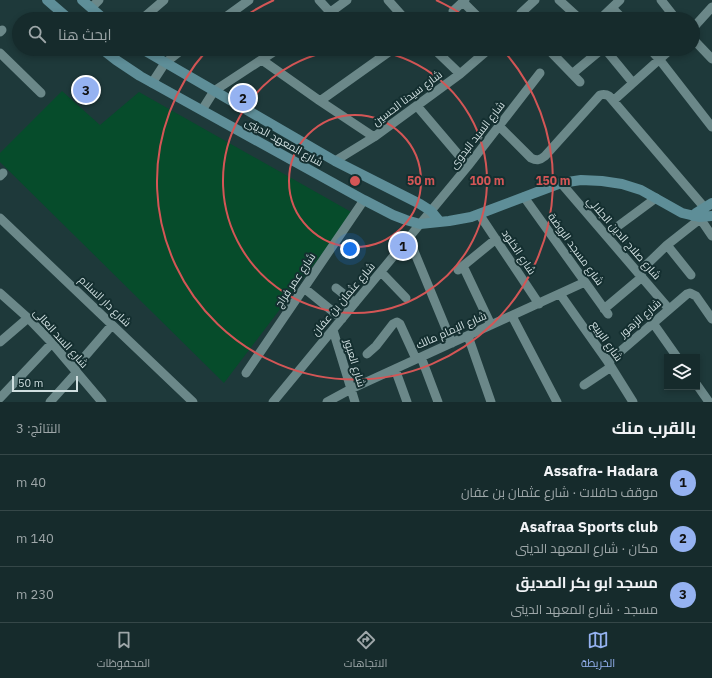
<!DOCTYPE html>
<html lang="ar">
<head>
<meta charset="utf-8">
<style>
  :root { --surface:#162b2c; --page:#1f3334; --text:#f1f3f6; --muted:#9ea7a9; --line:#354748; --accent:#95b2f1 }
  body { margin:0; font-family:"IBM Plex Sans",Cairo,sans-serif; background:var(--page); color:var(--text); direction:rtl }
  .controls { position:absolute; right:12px; bottom:12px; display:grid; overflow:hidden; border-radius:0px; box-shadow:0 2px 6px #0003 }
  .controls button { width:36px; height:36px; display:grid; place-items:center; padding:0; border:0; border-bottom:1px solid var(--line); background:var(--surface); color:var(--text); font:20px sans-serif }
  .scale { position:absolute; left:12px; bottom:10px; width:66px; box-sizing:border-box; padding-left:4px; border:2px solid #d0dfe0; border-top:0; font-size:11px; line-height:14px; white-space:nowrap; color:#d0dfe0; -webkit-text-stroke:3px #142f30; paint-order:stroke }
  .you { position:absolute; left:350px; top:249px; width:14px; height:14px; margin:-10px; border:3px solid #fff; border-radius:50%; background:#1a73e8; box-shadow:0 0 0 6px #1a73e833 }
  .badge { display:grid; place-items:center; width:26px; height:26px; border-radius:50%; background:var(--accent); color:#111; font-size:13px; font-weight:700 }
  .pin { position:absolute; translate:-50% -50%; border:2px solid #fff; box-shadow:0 1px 4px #0006 }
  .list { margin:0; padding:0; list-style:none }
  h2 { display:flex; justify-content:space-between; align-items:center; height:52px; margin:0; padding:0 16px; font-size:17px }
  h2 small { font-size:13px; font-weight:400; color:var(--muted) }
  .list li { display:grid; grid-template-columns:26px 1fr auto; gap:12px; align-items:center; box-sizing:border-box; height:56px; padding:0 16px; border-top:1px solid var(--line) }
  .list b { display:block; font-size:15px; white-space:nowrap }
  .list p { margin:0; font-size:13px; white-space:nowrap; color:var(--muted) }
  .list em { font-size:13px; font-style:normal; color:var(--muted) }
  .icon { flex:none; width:22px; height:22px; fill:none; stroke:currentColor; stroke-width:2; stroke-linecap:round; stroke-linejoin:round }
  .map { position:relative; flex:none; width:712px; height:402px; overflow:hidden; direction:ltr }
  .search { position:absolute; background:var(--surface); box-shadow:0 2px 6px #0003; left:12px; right:12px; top:12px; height:44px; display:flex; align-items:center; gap:10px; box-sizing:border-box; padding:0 14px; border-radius:22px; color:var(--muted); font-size:15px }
  .sheet { height:220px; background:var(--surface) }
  nav { display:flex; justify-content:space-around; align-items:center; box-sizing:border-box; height:56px; border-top:1px solid var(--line); background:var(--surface); font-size:11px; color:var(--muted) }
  nav a { display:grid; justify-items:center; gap:2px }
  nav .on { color:var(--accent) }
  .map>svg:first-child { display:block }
  .green { fill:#064c2b }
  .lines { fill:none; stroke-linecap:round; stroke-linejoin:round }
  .street { stroke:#6b8889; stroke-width:9 }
  .secondary { stroke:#5e8e98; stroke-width:10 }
  .ring { fill:none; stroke:#d45656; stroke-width:2 }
  .labels { text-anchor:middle; stroke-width:4; stroke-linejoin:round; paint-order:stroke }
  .street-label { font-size:11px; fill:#d0dfe0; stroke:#142f30 }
  .centre { fill:#d45656; stroke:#142f30; stroke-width:2 }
  .ring-label { font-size:12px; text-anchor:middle; font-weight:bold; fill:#d45656; stroke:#142f30; stroke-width:4; stroke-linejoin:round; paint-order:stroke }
</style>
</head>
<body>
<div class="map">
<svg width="712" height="402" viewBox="0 0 712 402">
  <rect width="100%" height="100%" fill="#1e393a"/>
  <path class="green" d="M62 91 100 125 139 92 353 213 224 383 0 162V153Z"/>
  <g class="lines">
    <path class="street" d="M319 0 330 12
      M388 0 405 19
      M559 0 580 19
      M661 0 676 19
      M463 2 479 18
      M91 8 99 0
      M612 8 623 19
      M453 11 465 0
      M142 19 164 0
      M223 19 249 0
      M321 19 347 0
      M518 19 521 13 535 0
      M600 19 620 0
      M693 28 712 7
      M0 32 2 30
      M693 39 712 59
      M434 49 460 74
      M548 49 580 82
      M605 49 633 83
      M650 49 659 59 712 127
      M0 53 41 93
      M262 60 320 101 374 137
      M572 74 602 49
      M152 83 165 63 183 49
      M320 101 393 49
      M613 101 671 49
      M417 106 468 166
      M202 110 214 91 278 49
      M499 126 531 158C537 161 540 160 545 156L600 95C604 94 606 94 609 96L704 207
      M335 161 374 137 460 74 489 49
      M0 176 3 173
      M561 183 669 309
      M524 197 608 314
      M479 214 539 304
      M697 214 712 236
      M0 218 193 402
      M606 235 656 198
      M409 239 452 343
      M667 245 691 275
      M463 266 491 325
      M458 270 496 239
      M381 272 406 298
      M638 273 667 245 700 219
      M304 288 342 319
      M336 288 355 303
      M0 293 28 318 52 343 102 402
      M560 294 608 362 633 402
      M604 309 642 277
      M512 316 557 402
      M653 323 677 357
      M333 330 355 402
      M468 336 491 402
      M0 342 28 318
      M367 354 376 346 393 324 397 322 400 324 416 359
      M421 357 438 402
      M608 362 687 294 690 293 696 296 712 319
      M74 369 112 325
      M395 369 407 402
      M246 373 364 200
      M584 385 611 367
      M697 385 709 402
      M0 398 52 343
      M50 402 77 372
      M273 402 468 166 540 73
      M327 402 351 389 585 282"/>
    <path class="secondary" d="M47 0 69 19
      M82 0 104 19
      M102 49 116 60 140 76 364 200 393 215 406 220 420 224 449 221 471 217 561 183 581 180 602 181 622 184 641 190 682 213 699 217 712 216
      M142 49 335 161 420 204 431 211 440 222
      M693 216 696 213 712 203"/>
  </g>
  <g class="ring">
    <circle cx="355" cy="181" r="66"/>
    <path d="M356 49A132 132 0 1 1 354 49"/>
    <path d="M241 19A198 198 0 0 1 274 0M436 0A198 198 0 0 1 469 19M503 50A198 198 0 1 1 207 50"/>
  </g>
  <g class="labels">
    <g class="street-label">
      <text transform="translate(407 98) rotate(-37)" y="4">شارع سيدنا الحسين</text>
      <text transform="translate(477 135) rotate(-52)" y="4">شارع السيد البدوى</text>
      <text transform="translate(284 142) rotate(29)" y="4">شارع المعهد الدينى</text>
      <text transform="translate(624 238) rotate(49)" y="4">شارع صلاح الدين الجلالي</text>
      <text transform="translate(576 249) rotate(54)" y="4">شارع مسجد الروضة</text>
      <text transform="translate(519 252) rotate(56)" y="4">شارع الخلود</text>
      <text transform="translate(295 280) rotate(-56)" y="4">شارع عمر فراج</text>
      <text transform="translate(343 299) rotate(-50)" y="4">شارع عثمان بن عفان</text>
      <text transform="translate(105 301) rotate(44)" y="4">شارع دار السلام</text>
      <text transform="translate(640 318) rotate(-41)" y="4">شارع الزهور</text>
      <text transform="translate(451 330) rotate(-24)" y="4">شارع الإمام مالك</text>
      <text transform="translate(61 338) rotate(48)" y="4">شارع السد العالى</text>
      <text transform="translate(607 341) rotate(55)" y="4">شارع الربيع</text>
      <text transform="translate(355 363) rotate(73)" y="4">شارع العبور</text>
    </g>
  </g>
  <circle cx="355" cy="181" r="6" class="centre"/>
  <g class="ring-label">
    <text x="421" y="185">50 m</text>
    <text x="487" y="185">100 m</text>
    <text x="553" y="185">150 m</text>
  </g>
</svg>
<div class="controls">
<button><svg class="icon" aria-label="layers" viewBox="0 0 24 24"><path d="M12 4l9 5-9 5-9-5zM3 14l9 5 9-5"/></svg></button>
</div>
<div class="scale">50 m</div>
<div class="you"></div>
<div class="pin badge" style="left:403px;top:246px">1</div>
<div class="pin badge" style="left:243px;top:98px">2</div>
<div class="pin badge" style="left:86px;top:90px">3</div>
<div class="search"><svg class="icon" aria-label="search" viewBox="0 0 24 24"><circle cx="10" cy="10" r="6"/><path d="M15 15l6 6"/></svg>ابحث هنا</div>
</div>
<section class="sheet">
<h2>بالقرب منك<small>النتائج: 3</small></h2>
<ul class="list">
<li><span class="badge">1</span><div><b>Assafra- Hadara</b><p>موقف حافلات · شارع عثمان بن عفان</p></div><em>40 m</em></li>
<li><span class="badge">2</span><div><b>Asafraa Sports club</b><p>مكان · شارع المعهد الدينى</p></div><em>140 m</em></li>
<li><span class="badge">3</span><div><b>مسجد ابو بكر الصديق</b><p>مسجد · شارع المعهد الدينى</p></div><em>230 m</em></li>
</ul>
</section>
<nav>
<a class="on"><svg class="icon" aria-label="map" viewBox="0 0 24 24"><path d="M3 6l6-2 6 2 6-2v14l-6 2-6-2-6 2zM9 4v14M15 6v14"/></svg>الخريطة</a>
<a><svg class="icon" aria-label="directions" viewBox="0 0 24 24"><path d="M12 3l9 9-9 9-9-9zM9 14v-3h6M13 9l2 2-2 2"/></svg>الاتجاهات</a>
<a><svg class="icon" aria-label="saved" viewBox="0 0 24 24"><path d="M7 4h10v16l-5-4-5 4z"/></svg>المحفوظات</a>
</nav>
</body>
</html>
